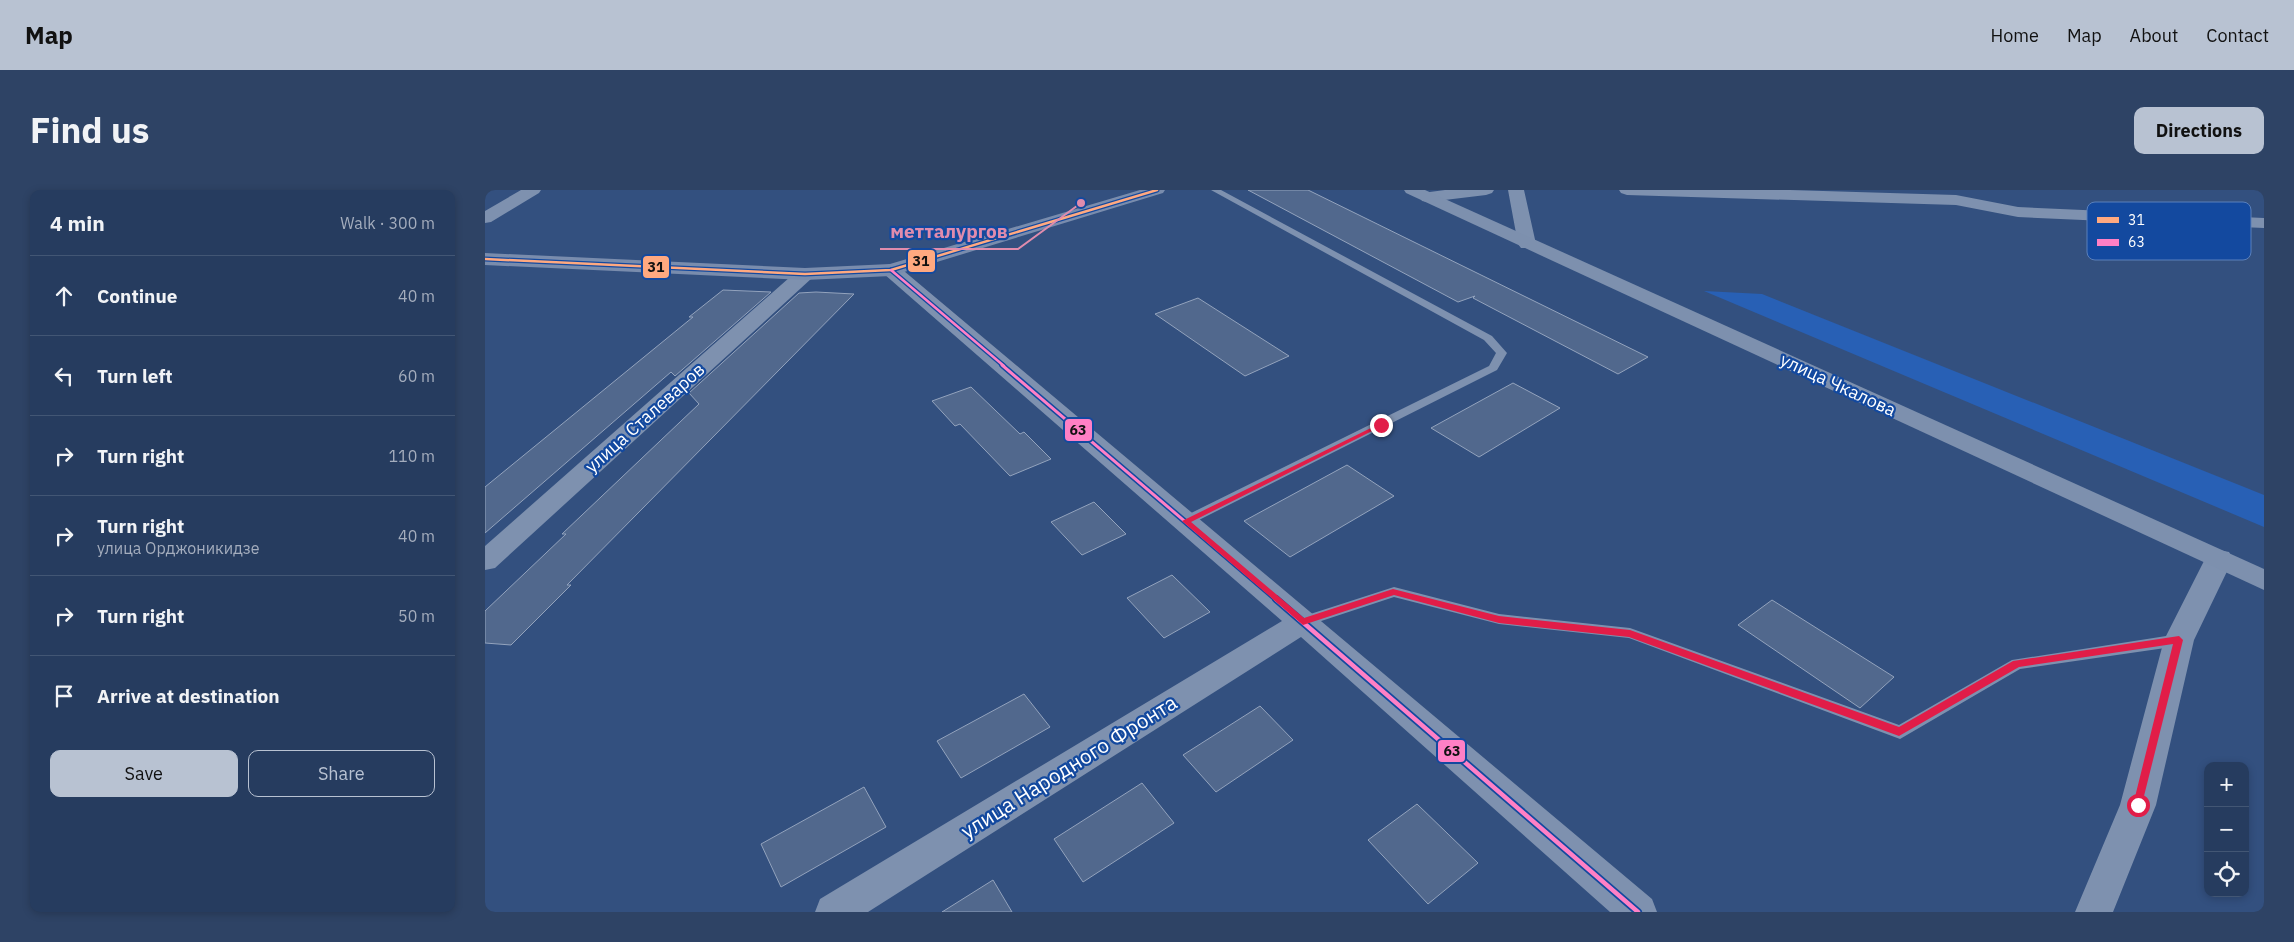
<!DOCTYPE html>
<html lang="en">
<head>
<meta charset="utf-8">
<style>
  :root { --surface:#263c5f; --page:#2e4365; --text:#f1f3f6; --muted:#a4adbd; --line:#425674; --accent:#b8c2d2 }
  body { margin:0; font-family:"IBM Plex Sans",sans-serif; background:var(--page); color:var(--text) }
  .controls { position:absolute; right:15px; bottom:15px; display:grid; overflow:hidden; border-radius:10px; box-shadow:0 2px 8px #0003 }
  .controls button { width:45px; height:45px; display:grid; place-items:center; padding:0; border:0; border-bottom:1px solid var(--line); background:var(--surface); color:var(--text); font:25px sans-serif }
  .stop { position:absolute; width:15px; height:15px; margin:-11px; border:4px solid #e11d48; border-radius:50%; background:#fff }
  .stop.end { background:#e11d48; border-color:#fff; box-shadow:0 1px 5px #0008 }
  .list { margin:0; padding:0; list-style:none }
  h2 { display:flex; justify-content:space-between; align-items:center; height:65px; margin:0; padding:0 20px; font-size:21px }
  h2 small { font-size:16px; font-weight:400; color:var(--muted) }
  .list li { display:grid; grid-template-columns:32px 1fr auto; gap:15px; align-items:center; box-sizing:border-box; height:80px; padding:0 20px; border-top:1px solid var(--line) }
  .list b { display:block; font-size:19px; white-space:nowrap }
  .list p { margin:0; font-size:16px; white-space:nowrap; color:var(--muted) }
  .list em { font-size:16px; font-style:normal; color:var(--muted) }
  .actions { display:flex; gap:10px; padding:15px 20px }
  .actions a { flex:1; padding:11px 0; border:1px solid var(--accent); border-radius:10px; text-align:center; font-size:18px; color:var(--accent) }
  .actions .main { background:var(--accent); color:#111 }
  .icon { flex:none; width:28px; height:28px; fill:none; stroke:currentColor; stroke-width:2; stroke-linecap:round; stroke-linejoin:round }
  .map { position:relative; flex:none; width:1779px; height:722px; overflow:hidden; border-radius:10px }
  header { display:flex; align-items:center; gap:30px; box-sizing:border-box; height:70px; padding:0 25px; background:var(--accent); color:#111 }
  header strong { font-size:24px }
  nav { display:flex; gap:28px; margin-inline-start:auto; font-size:18px }
  .intro { display:flex; align-items:center; justify-content:space-between; box-sizing:border-box; height:120px; padding:0 30px }
  h1 { margin:0; font-size:35px }
  .button { padding:12px 22px; border-radius:10px; background:var(--accent); color:#111; font-size:18px; font-weight:700 }
  main { display:flex; gap:30px; padding:0 30px }
  aside { flex:1; background:var(--surface); border-radius:10px; box-shadow:0 2px 8px #0003 }
  .map>svg:first-child { display:block }
  .green { fill:#2860b5 }
  .building { fill:#51688d; stroke:#93a3bd }
  .lines { fill:none; stroke-linecap:round; stroke-linejoin:round }
  .lane { fill:#7e91af; fill-rule:evenodd }
  .street { fill:#7e91af; fill-rule:evenodd }
  .secondary { fill:#798cad; fill-rule:evenodd }
  .primary { fill:#7d90ae; fill-rule:evenodd }
  .bus-1-casing { stroke:#13499f; stroke-width:5 }
  .bus-2-far2-casing { stroke:#13499f; stroke-width:5 }
  .bus-2-far1-casing { stroke:#13499f; stroke-width:6 }
  .bus-2-casing { stroke:#13499f; stroke-width:8 }
  .bus-1 { stroke:#ffa980; stroke-width:2.5 }
  .bus-2-far2 { stroke:#ff80c5; stroke-width:2.5 }
  .bus-2-far1 { stroke:#ff80c5; stroke-width:3 }
  .bus-2 { stroke:#ff80c5; stroke-width:4.5 }
  .route { fill:#e11d48 }
  .labels { text-anchor:middle; stroke-width:4.5; stroke-linejoin:round; paint-order:stroke }
  .street-label { font-size:18px; fill:#fff; stroke:#13499f }
  .near-street-label { font-size:21px; fill:#fff; stroke:#13499f }
  .key { fill:#13499f; stroke:#5a80bc; stroke-width:1 }
  .key-label { font-size:14px; fill:#fff }
  .leader { fill:none; stroke:#e08cad; stroke-width:2 }
  .callout-dot { fill:#e08cad; stroke:#13499f; stroke-width:2 }
  .callout-label { font-size:19px; text-anchor:middle; font-weight:bold; fill:#e08cad; stroke:#13499f; stroke-width:4.5; stroke-linejoin:round; paint-order:stroke }
  .line-badge { stroke:#13499f; stroke-width:2 }
  .pale-badge-label { font-size:14px; text-anchor:middle; font-weight:bold; fill:#111 }
</style>
</head>
<body>
<header>
<strong>Map</strong>
<nav><a>Home</a><a>Map</a><a>About</a><a>Contact</a></nav>
</header>
<div class="intro"><h1>Find us</h1><a class="button">Directions</a></div>
<main>
<aside>
<h2>4 min<small>Walk · 300 m</small></h2>
<ul class="list">
<li><svg class="icon" aria-label="ahead" viewBox="0 0 24 24"><path d="M12 20V5M6 11l6-6 6 6"/></svg><div><b>Continue</b></div><em>40 m</em></li>
<li><svg class="icon" aria-label="left" viewBox="0 0 24 24"><path d="M17 20v-9H6M10 6l-5 5 5 5"/></svg><div><b>Turn left</b></div><em>60 m</em></li>
<li><svg class="icon" aria-label="right" viewBox="0 0 24 24"><path d="M7 20v-9h11M14 6l5 5-5 5"/></svg><div><b>Turn right</b></div><em>110 m</em></li>
<li><svg class="icon" aria-label="right" viewBox="0 0 24 24"><path d="M7 20v-9h11M14 6l5 5-5 5"/></svg><div><b>Turn right</b><p>улица Орджоникидзе</p></div><em>40 m</em></li>
<li><svg class="icon" aria-label="right" viewBox="0 0 24 24"><path d="M7 20v-9h11M14 6l5 5-5 5"/></svg><div><b>Turn right</b></div><em>50 m</em></li>
<li><svg class="icon" aria-label="arrive" viewBox="0 0 24 24"><path d="M6 21V4h12l-3 4 3 4H6"/></svg><div><b>Arrive at destination</b></div></li>
</ul>
<div class="actions"><a class="main">Save</a><a>Share</a></div>
</aside>
<div class="map">
<svg width="1779" height="722" viewBox="0 0 1779 722">
  <rect width="100%" height="100%" fill="#33507f"/>
  <path class="green" d="M1219 101 1277 104 1779 305V337Z"/>
  <path class="building" d="M763 0H823L1163 167 1133 184 988 108 990 106 973 112Z
    M238 100 286 102 190 186 186 182 0 343V297L208 127H204Z
    M331 102 369 104 82 395H86L26 455 0 453V421L81 344H77L214 214 204 203 314 103Z
    M713 108 804 166 760 186 670 124Z
    M1028 193 1075 218 994 267 946 238Z
    M486 197 535 244 539 242 566 269 525 286 475 234 470 236 447 211Z
    M862 275 909 306 805 367 759 331Z
    M609 312 641 344 597 365 566 332Z
    M687 385 725 422 679 448 642 408Z
    M1287 410 1409 487 1375 518 1253 435Z
    M539 504 565 537 476 588 452 551Z
    M775 516 808 550 731 602 698 565Z
    M657 593 689 633 598 692 569 649Z
    M379 597 401 637 296 697 276 654Z
    M932 614 993 673 943 714 883 650Z
    M508 690 527 722H457Z"/>
  <g class="lines">
    <path class="lane" d="M726 0H736L1007 146 1022 163 1012 180 706 334H696L694 331 696 328 1004 176 1011 163 999 150Z
      M909 397 1014 424 1145 438 1414 535 1527 470 1694 444 1699 446 1702 450 1699 454 1694 456 1535 479 1415 549 1144 448 1014 434 909 407 818 437 813 436 811 432 813 428Z"/>
    <path class="street" d="M36 0H56L54 3 6 32 0 33V21Z
      M960 0H1009L1007 3 1001 5 943 12 937 11 935 7 937 3Z
      M1023 0H1039L1051 54 1048 58H1036L1033 54Z
      M1134 0H1305L1471 5 1533 17 1779 28V38L1533 27 1471 15 1142 5 1136 3Z
      M406 74 413 76 1167 709 1172 722H1125L816 447 383 722H330L335 709 797 431 399 84 397 80 399 76Z
      M320 78 327 80 329 84 327 88 10 378 0 380V356L313 80Z
      M1734 360 1744 362 1748 369 1709 450 1671 615 1628 722H1590L1635 615 1679 450 1720 369 1724 362Z"/>
    <path class="secondary" d="M655 0H680L678 3 406 86 320 90 0 75V63L320 78 405 74Z"/>
    <path class="primary" d="M919 0H940L1779 379V400L921 3Z"/>
    <g class="bus-1-casing">
      <path id="bus-1" d="M0 69 320 84 406 80 672 0"/>
    </g>
    <g class="bus-2-far2-casing">
      <path id="bus-2-far2" d="M406 80 519 176"/>
    </g>
    <g class="bus-2-far1-casing">
      <path id="bus-2-far1" d="M517 175 793 411"/>
    </g>
    <g class="bus-2-casing">
      <path id="bus-2" d="M791 409 1153 722"/>
    </g>
    <use href="#bus-1" class="bus-1"/>
    <use href="#bus-2-far2" class="bus-2-far2"/>
    <use href="#bus-2-far1" class="bus-2-far1"/>
    <use href="#bus-2" class="bus-2"/>
  </g>
  <path class="route" d="M894 234 899 235 706 332 819 428 908 399 1014 426 1145 440 1414 537 1528 471 1694 446 1698 450 1656 618 1653 620 1648 615 1688 454 1534 477 1414 546 1144 447 1014 433 909 405 818 435 697 331Z"/>
  <g class="labels">
    <g class="street-label">
      <text transform="translate(1353 195) rotate(25)" y="6">улица Чкалова</text>
      <text transform="translate(160 228) rotate(-42)" y="6">улица Сталеваров</text>
    </g>
    <g class="near-street-label">
      <text transform="translate(584 577) rotate(-32)" y="7">улица Народного Фронта</text>
    </g>
  </g>
  <rect x="1602" y="12" width="164" height="58" rx="8" class="key"/>
  <rect x="1612" y="27" width="22" height="6" fill="#ffa980"/>
  <rect x="1612" y="49" width="22" height="7" fill="#ff80c5"/>
  <g class="key-label">
    <text x="1643" y="35">31</text>
    <text x="1643" y="57">63</text>
  </g>
  <path class="leader" d="M596 13L533 59H395"/>
  <circle class="callout-dot" cx="596" cy="13" r="5"/>
  <g class="callout-label">
    <text x="464" y="48">метталургов</text>
  </g>
  <g class="line-badge">
    <rect x="422" y="59" width="29" height="24" rx="5" fill="#ffa980"/>
    <rect x="157" y="65" width="28" height="24" rx="5" fill="#ffa980"/>
    <rect x="579" y="228" width="29" height="24" rx="5" fill="#ff80c5"/>
    <rect x="952" y="549" width="29" height="24" rx="5" fill="#ff80c5"/>
  </g>
  <g class="pale-badge-label">
    <text x="436" y="76">31</text>
    <text x="171" y="82">31</text>
    <text x="593" y="245">63</text>
    <text x="967" y="566">63</text>
  </g>
</svg>
<div class="controls">
<button>+</button>
<button>−</button>
<button><svg class="icon" aria-label="locate" viewBox="0 0 24 24"><circle cx="12" cy="12" r="6"/><path d="M12 2v4M12 18v4M2 12h4M18 12h4"/></svg></button>
</div>
<div class="stop" style="left:1653px;top:615px"></div>
<div class="stop end" style="left:896px;top:235px"></div>
</div>
</main>
</body>
</html>
